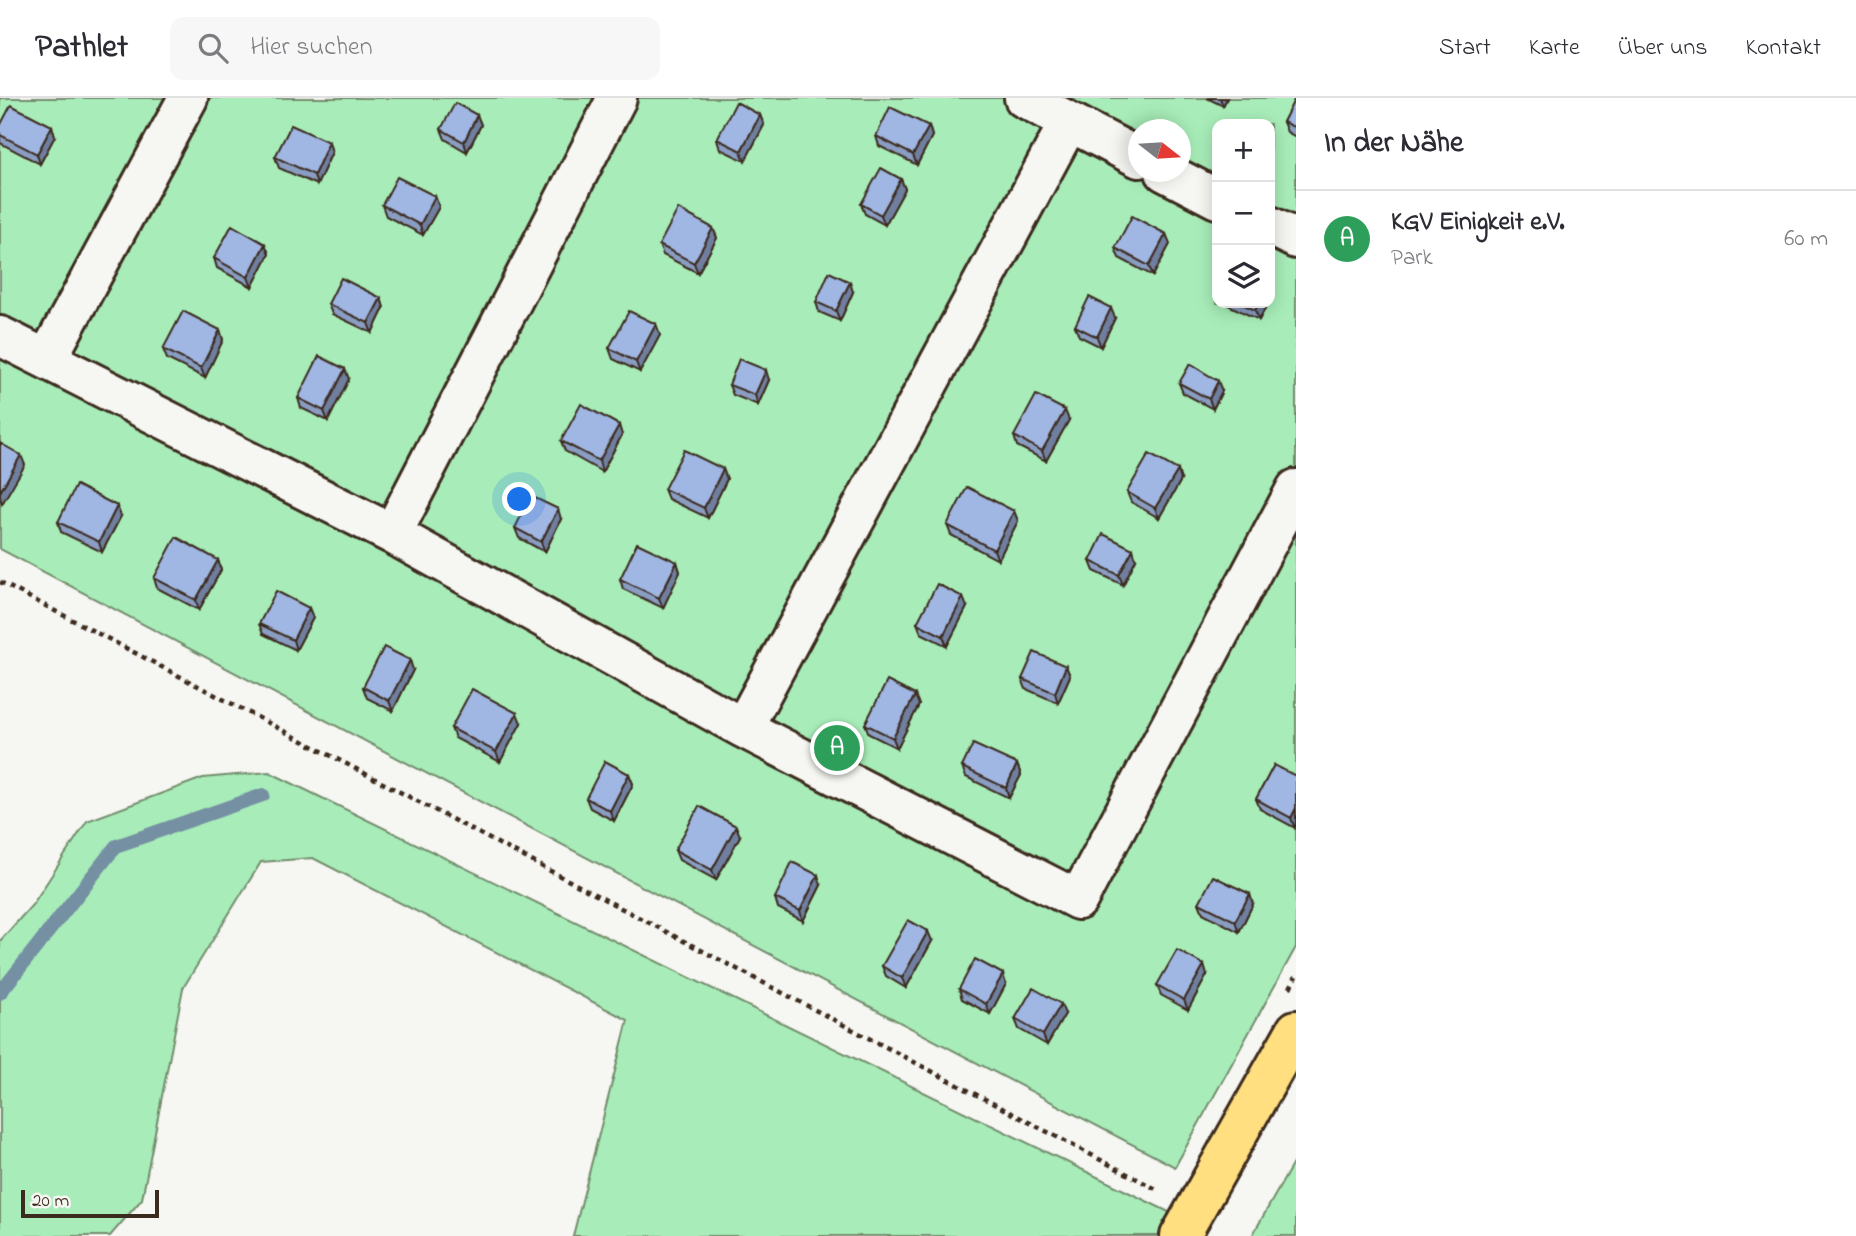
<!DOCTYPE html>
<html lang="de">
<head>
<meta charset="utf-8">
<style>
  :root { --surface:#fff; --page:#f7f7f7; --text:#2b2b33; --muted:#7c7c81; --line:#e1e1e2; --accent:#0b8043 }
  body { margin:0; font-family:"Indie Flower",sans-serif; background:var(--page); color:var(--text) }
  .controls { position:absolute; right:21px; top:21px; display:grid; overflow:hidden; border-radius:14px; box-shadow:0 4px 18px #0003 }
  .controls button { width:63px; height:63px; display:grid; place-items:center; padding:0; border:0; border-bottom:2px solid var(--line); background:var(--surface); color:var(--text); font:35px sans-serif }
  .compass { position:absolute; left:1128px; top:21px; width:63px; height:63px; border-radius:50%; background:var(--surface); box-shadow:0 4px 18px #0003; rotate:107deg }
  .scale { position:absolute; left:21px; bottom:18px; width:138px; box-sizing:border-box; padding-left:7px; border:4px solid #3b2a1e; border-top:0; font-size:19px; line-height:24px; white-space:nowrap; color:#3b2a1e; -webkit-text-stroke:5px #f6f6f2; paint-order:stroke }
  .you { position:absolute; left:520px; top:402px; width:24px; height:24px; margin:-18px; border:5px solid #fff; border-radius:50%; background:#1a73e8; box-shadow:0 0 0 10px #1a73e833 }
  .badge { display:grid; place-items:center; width:46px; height:46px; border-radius:50%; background:var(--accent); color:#fff; font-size:23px; font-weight:700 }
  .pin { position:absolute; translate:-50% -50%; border:4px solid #fff; box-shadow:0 2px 7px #0006 }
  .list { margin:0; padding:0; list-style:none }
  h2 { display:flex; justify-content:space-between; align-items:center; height:91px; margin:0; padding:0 28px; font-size:30px }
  h2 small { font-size:23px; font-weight:400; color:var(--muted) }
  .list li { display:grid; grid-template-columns:46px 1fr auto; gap:21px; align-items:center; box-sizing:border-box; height:98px; padding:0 28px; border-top:2px solid var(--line) }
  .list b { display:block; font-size:26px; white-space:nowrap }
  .list p { margin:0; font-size:23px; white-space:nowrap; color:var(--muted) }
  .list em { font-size:23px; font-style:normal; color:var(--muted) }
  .icon { flex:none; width:38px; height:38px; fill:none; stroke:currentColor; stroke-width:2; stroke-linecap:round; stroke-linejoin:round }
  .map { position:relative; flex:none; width:1296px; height:1138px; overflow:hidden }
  header { display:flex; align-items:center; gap:42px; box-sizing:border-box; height:98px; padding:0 35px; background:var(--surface); border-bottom:2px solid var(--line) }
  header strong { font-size:33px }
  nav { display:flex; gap:38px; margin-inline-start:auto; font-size:24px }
  .search { width:490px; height:63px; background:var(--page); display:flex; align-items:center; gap:18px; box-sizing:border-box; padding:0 24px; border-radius:14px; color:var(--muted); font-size:26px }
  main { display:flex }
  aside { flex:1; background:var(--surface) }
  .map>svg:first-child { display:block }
  .green { fill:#a8edb9; stroke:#728c6c; stroke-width:2; fill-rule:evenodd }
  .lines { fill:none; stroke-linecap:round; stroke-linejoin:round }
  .stream { stroke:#758fa3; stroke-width:14 }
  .minor-casing { stroke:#3b2a1e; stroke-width:44 }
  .major-casing { stroke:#3b2a1e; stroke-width:44 }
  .path { stroke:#3b2a1e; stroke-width:4.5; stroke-dasharray:5 5; stroke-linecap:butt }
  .minor { stroke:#f6f6f2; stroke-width:38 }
  .major { stroke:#ffdf80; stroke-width:38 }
  .wall { fill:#8a9dc3; stroke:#3b2a1e; stroke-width:2 }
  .shaded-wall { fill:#707f9f; stroke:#3b2a1e; stroke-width:2 }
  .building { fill:#a0b6e3; stroke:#3b2a1e; stroke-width:2 }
</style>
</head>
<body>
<header>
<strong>Pathlet</strong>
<div class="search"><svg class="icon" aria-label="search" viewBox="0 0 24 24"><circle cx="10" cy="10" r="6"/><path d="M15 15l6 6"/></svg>Hier suchen</div>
<nav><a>Start</a><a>Karte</a><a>Über uns</a><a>Kontakt</a></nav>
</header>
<main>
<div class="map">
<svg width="1296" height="1138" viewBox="0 0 1296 1138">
  <rect width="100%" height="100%" fill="#f6f6f2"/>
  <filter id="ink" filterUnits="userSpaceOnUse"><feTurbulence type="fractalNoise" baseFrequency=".0143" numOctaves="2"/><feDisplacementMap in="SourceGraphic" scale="14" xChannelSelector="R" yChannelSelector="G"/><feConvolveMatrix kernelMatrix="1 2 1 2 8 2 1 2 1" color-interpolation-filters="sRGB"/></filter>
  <g filter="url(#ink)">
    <path class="green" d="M0 0H1296V849L1175 1069 0 451ZM1217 26H1270V205H1217ZM1139 32H1181V74H1139Z
      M269 674 1173 1116 1160 1138H573L628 922 313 760 261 764 183 890 142 1101 110 1138H0V843L33 806 87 723 203 680Z
      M1296 1060V1138H1252Z"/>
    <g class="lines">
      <path class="stream" d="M0 895 116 748 263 697"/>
      <g class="minor-casing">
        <path id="minor" d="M1024 0 1139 60
          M1165 74 1217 101
          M1270 128 1296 141
          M0 238 392 436 743 630 1078 802 1296 391
          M47 261 188 0
          M392 436 617 0
          M743 630 1069 24"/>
      </g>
      <g class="major-casing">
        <path id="major" d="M1180 1138 1296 932"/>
      </g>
      <path class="path" d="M0 484 1158 1092
        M1290 890 1296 878"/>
      <use href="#minor" class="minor"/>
      <use href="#major" class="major"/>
    </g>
    <path class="wall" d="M1207 0H1227L1223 8Z
      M1296 0V39L1287 34 1283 24Z
      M477 17 481 27 467 54 445 41 441 31Z
      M760 17 764 27 745 63 720 51 717 41Z
      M0 28 55 38 40 66 0 45Z
      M929 28 932 38 917 67 879 48 876 38Z
      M332 54 317 87 279 70 275 59Z
      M901 81 905 91 885 127 865 116 861 106Z
      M435 98 439 109 423 137 386 118 382 107Z
      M713 130 717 140 698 175 663 157 659 147Z
      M1166 136 1170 146 1153 178 1119 160 1115 150Z
      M265 146 269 156 252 189 217 170 214 160Z
      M853 194 840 223 819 214 816 204Z
      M381 200 384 210 372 235 332 216 328 206Z
      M1227 205H1268L1259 222 1228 207Z
      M1115 220 1101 249 1079 238 1075 228Z
      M656 226 660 237 640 274 613 261 609 250Z
      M220 232 223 242 205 280 167 261 163 251Z
      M349 281 328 323 301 310 298 300Z
      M769 282 758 307 733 297 729 287Z
      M1179 285 1222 293 1213 311 1183 295Z
      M1069 322 1046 363 1017 348 1014 338Z
      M622 337 602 374 565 353 561 343Z
      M723 371 727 381 708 420 668 401 664 391Z
      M1181 382 1159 420 1131 404 1127 394Z
      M1014 413 1018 423 998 462 951 437 947 427Z
      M121 418 102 454 61 434 58 424Z
      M561 421 545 454 519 440 515 430Z
      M1136 461 1123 487 1094 473 1090 463Z
      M218 462 221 472 199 512 157 490 154 480Z
      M677 464 680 474 663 510 623 491 620 481Z
      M967 509 947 548 921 535 917 525Z
      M309 510 313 520 296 552 263 536 259 526Z
      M1066 568 1070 578 1058 605 1026 591 1022 581Z
      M413 572 393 613 367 600 363 589Z
      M915 597 919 607 897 650 869 636 865 626Z
      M521 625 500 664 455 640 451 630Z
      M1017 666 1021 677 1009 700 966 679 962 669Z
      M1274 667 1295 730 1260 711 1256 701Z
      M629 676 633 686 614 723 590 710 586 700Z
      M740 738 716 782 679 762 675 752Z
      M821 787 803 823 778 810 775 800Z
      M1199 805 1253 806 1239 834 1203 815Z
      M932 843 906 890 886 878 882 868Z
      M1207 877 1188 912 1161 897 1157 887Z
      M1006 886 990 916 962 901 959 891Z
      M1065 916 1047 947 1019 931 1015 921Z"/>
    <path class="shaded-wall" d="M1220 0H1227L1223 8Z
      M477 17 481 27 467 54 464 44Z
      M760 17 764 27 745 63 741 53Z
      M52 28 55 38 40 66 37 56Z
      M929 28 932 38 917 67 913 57Z
      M329 44 332 54 317 87 314 77Z
      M901 81 905 91 885 127 881 117Z
      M435 98 439 109 423 137 420 127Z
      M713 130 717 140 698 175 694 165Z
      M1166 136 1170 146 1153 178 1149 168Z
      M265 146 269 156 252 189 248 179Z
      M850 184 853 194 840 223 836 213Z
      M1270 185 1273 194 1270 201Z
      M381 200 384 210 372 235 368 225Z
      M1259 205H1268L1259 222 1255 212Z
      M1111 210 1115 220 1101 249 1097 239Z
      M656 226 660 237 640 274 636 264Z
      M220 232 223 242 205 280 201 270Z
      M345 271 349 281 328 323 324 313Z
      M766 272 769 282 758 307 755 297Z
      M1218 283 1222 293 1213 311 1209 301Z
      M1065 312 1069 322 1046 363 1042 353Z
      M619 327 622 337 602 374 599 363Z
      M21 357 25 367 2 406 0 399V394Z
      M723 371 727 381 708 420 704 410Z
      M1178 372 1181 382 1159 420 1155 410Z
      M117 408 121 418 102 454 99 444Z
      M558 411 561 421 545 454 541 444Z
      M1014 413 1018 423 998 462 994 452Z
      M1133 451 1136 461 1123 487 1119 477Z
      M218 462 221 472 199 512 196 502Z
      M677 464 680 474 663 510 659 500Z
      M963 499 967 509 947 548 943 538Z
      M309 510 313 520 296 552 293 542Z
      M410 562 413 572 393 613 389 603Z
      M1066 568 1070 578 1058 605 1055 595Z
      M915 597 919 607 897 650 893 640Z
      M517 615 521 625 500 664 496 654Z
      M1017 666 1021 677 1009 700 1006 690Z
      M629 676 633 686 614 723 610 713Z
      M1296 710V728L1295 730 1291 720Z
      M736 728 740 738 716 782 712 772Z
      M818 777 821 787 803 823 800 813Z
      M1250 796 1253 806 1239 834 1235 823Z
      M928 833 932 843 906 890 902 880Z
      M1204 867 1207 877 1188 912 1184 902Z
      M1003 876 1006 886 990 916 986 906Z
      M1061 906 1065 916 1047 947 1043 937Z"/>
    <path class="building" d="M1295 0H1296V30L1283 24Z
      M736 4 760 17 741 53 717 41Z
      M455 5 477 17 464 44 441 31Z
      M11 7 52 28 37 56 0 37V28Z
      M890 9 929 28 913 57 876 38Z
      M291 27 329 44 314 77 275 59Z
      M881 70 901 81 881 117 861 106Z
      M397 79 435 98 420 127 382 107Z
      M678 111 713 130 694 165 659 147Z
      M1132 118 1166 136 1149 168 1115 150Z
      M232 127 265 146 248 179 214 160Z
      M829 174 850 184 836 213 816 204Z
      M341 180 381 200 368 225 328 206Z
      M1089 199 1111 210 1097 239 1075 228Z
      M1240 205H1259L1255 212Z
      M183 213 220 232 201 270 163 251Z
      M629 213 656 226 636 264 609 250Z
      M319 258 345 271 324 313 298 300Z
      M739 261 766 272 755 297 729 287Z
      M1190 266 1218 283 1209 301 1179 285Z
      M1036 297 1065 312 1042 353 1014 338Z
      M581 306 619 327 599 363 561 343Z
      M0 345 21 357 0 394Z
      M684 352 723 371 704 410 664 391Z
      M1149 356 1178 372 1155 410 1127 394Z
      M76 387 117 408 99 444 58 424Z
      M967 389 1014 413 994 452 947 427Z
      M531 398 558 411 541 444 515 430Z
      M1103 436 1133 451 1119 477 1090 463Z
      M176 439 218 462 196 502 154 480Z
      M637 445 677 464 659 500 620 481Z
      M937 486 963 499 943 538 917 525Z
      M276 493 309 510 293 542 259 526Z
      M384 549 410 562 389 603 363 589Z
      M1034 554 1066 568 1055 595 1022 581Z
      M887 583 915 597 893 640 865 626Z
      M472 591 517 615 496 654 451 630Z
      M973 646 1017 666 1006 690 962 669Z
      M605 663 629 676 610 713 586 700Z
      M1274 667 1296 678V710L1291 720 1256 701Z
      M699 708 736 728 712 772 675 752Z
      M792 764 818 777 800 813 775 800Z
      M1213 778 1250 796 1235 823 1199 805Z
      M908 822 928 833 902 880 882 868Z
      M1177 852 1204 867 1184 902 1157 887Z
      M975 861 1003 876 986 906 959 891Z
      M1033 890 1061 906 1043 937 1015 921Z"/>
  </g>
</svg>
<div class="controls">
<button>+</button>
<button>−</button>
<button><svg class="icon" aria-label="layers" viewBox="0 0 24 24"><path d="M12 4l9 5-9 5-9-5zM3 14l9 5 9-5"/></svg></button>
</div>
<svg class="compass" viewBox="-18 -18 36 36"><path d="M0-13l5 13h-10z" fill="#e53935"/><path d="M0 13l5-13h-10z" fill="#7c7c81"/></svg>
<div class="scale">20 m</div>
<div class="you"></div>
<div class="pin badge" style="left:837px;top:650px;background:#2e9e5b">A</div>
</div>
<aside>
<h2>In der Nähe<small></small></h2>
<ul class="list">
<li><span class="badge" style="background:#2e9e5b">A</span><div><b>KGV Einigkeit e.V.</b><p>Park</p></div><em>60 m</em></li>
</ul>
</aside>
</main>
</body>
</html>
